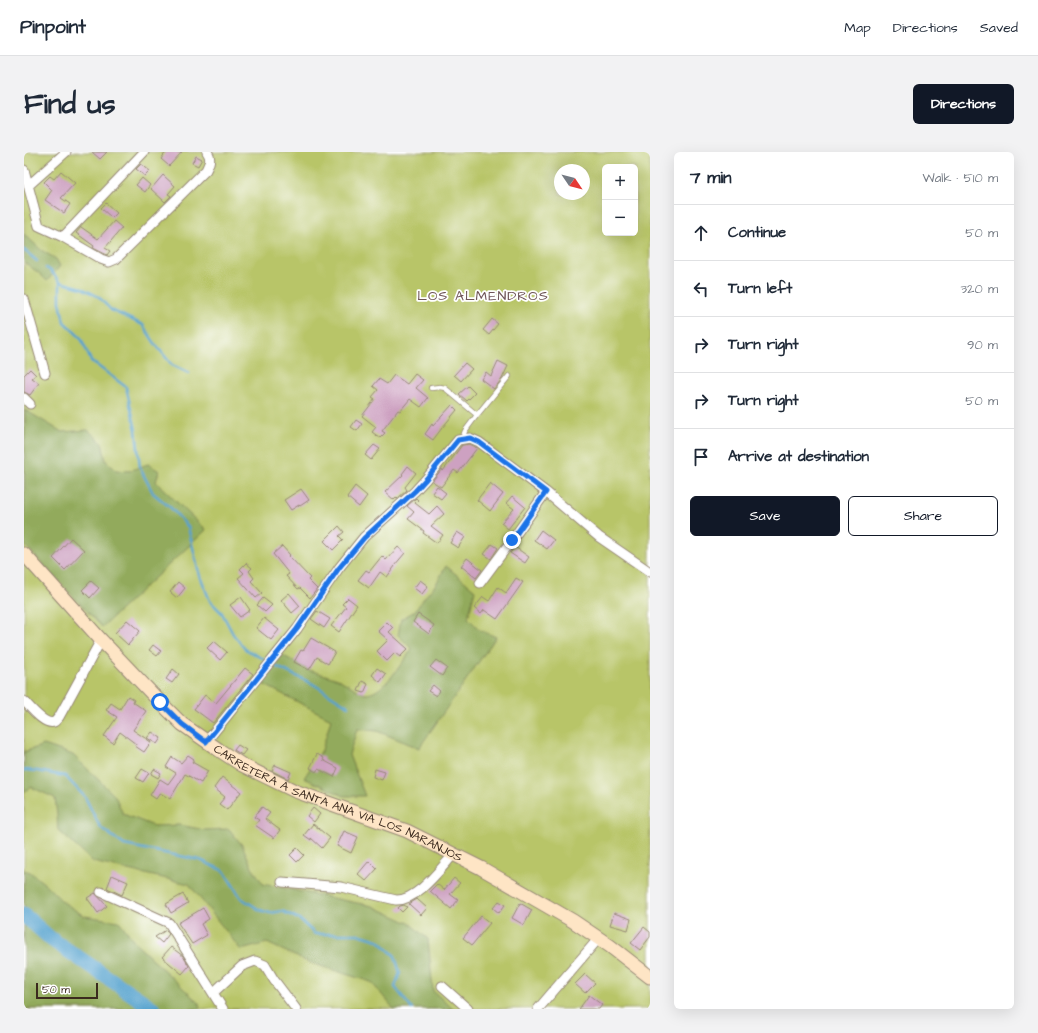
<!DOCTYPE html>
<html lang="en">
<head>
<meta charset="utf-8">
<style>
  :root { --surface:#fff; --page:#f2f2f3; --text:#1f2937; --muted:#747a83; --line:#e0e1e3; --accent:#111827 }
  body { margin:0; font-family:"Architects Daughter",sans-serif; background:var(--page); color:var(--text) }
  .controls { position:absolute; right:12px; top:12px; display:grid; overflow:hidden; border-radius:6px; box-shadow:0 4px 16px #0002 }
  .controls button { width:36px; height:36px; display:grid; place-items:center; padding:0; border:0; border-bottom:1px solid var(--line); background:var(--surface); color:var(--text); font:20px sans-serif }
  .compass { position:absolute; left:530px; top:12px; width:36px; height:36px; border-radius:50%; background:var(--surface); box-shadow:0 4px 16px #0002; rotate:125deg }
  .scale { position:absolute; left:12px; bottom:10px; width:62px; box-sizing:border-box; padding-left:4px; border:2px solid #3b2a1e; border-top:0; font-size:11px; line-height:14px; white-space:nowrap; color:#3b2a1e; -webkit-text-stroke:3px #fff; paint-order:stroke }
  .stop { position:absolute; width:12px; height:12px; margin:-9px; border:3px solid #1a73e8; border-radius:50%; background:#fff }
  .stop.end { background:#1a73e8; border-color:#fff; box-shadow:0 1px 4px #0008 }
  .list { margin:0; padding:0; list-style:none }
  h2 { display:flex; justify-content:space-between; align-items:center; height:52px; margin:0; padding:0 16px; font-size:17px }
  h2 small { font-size:13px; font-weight:400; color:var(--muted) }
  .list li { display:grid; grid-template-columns:26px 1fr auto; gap:12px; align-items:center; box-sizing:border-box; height:56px; padding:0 16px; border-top:1px solid var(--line) }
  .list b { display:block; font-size:15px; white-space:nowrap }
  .list em { font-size:13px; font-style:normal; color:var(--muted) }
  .actions { display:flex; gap:8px; padding:12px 16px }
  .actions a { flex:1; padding:9px 0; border:1px solid var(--accent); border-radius:6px; text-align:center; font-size:14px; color:var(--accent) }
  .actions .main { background:var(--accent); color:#fff }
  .icon { flex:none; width:22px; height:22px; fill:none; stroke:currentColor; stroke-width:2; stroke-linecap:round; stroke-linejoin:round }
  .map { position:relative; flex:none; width:626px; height:857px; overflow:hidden; border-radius:6px }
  header { display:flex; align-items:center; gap:24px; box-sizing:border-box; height:56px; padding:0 20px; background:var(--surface); border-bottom:1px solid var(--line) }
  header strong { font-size:19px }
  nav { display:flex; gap:22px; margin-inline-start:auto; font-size:14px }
  .intro { display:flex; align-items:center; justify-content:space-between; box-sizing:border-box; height:96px; padding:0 24px }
  h1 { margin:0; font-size:28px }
  .button { padding:10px 18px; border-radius:6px; background:var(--accent); color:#fff; font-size:14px; font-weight:700 }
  main { display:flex; gap:24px; padding:0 24px }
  aside { flex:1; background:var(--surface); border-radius:6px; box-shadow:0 4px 16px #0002 }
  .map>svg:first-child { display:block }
  .green { fill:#b8c567; stroke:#7a7842; fill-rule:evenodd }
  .forest { fill:#92aa5c; stroke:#666a3d }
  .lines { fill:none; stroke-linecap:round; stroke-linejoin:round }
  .stream { stroke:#55a2ce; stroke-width:2.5 }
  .river { stroke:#55a2ce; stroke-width:15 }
  .building { fill:#cda1c1 }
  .service-casing { stroke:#968875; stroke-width:6 }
  .minor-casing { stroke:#968875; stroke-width:11 }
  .secondary-casing { stroke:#968875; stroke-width:15 }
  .service { stroke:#fff; stroke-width:4.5 }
  .minor { stroke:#fff; stroke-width:9 }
  .secondary { stroke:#fee5c5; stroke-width:13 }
  .route { stroke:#1a73e8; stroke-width:5 }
  .labels { text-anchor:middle; stroke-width:3.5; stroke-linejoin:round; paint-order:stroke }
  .street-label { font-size:12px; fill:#3b2a1e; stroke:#fff }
  .quarter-label { font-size:14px; letter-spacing:1px; fill:#6e5457; stroke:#fff }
</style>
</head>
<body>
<header>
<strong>Pinpoint</strong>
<nav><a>Map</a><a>Directions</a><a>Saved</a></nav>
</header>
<div class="intro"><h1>Find us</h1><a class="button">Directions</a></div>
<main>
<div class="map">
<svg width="626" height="857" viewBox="0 0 626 857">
  <rect width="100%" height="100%" fill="#fff"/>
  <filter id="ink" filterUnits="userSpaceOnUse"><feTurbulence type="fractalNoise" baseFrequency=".025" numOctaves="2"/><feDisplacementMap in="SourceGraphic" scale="8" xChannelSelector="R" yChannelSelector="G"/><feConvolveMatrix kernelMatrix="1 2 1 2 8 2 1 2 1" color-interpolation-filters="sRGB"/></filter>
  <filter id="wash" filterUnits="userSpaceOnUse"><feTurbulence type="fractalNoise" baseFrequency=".012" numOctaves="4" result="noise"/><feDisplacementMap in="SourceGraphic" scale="16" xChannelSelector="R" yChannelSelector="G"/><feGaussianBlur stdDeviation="0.9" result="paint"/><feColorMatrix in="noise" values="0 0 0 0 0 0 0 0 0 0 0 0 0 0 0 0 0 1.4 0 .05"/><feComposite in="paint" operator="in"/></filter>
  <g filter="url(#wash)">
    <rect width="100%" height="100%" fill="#f0e7cc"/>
    <path class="green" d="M0 0H626V857H0ZM581 15H611V81H581ZM536 18H560V42H536Z"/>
    <path class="forest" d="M0 82 17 98 32 107 36 114 23 129 16 122 0 110Z
      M1 258 38 280 64 278 78 291 82 309 92 318 105 319 124 312 135 319 132 330 182 378 78 475 0 392Z
      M422 414 451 438 444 466 456 478 472 485 395 596 353 579 333 577 325 603 341 644H320L280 626 298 598 307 567 237 531 258 503 285 518 314 527 341 542C359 543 378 510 388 497L374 483 377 467 391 459 400 446 412 432Z
      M20 593 49 603 91 644 99 662 130 674 155 673 181 678 205 677 218 693 228 715 239 732 348 754 385 771 404 787 409 839 429 857H370L347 830 284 810 243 791 217 798 165 732 69 710 34 678 33 663 31 646 7 635 0 640V600Z
      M0 718 6 720 22 733 39 750 60 764 95 769 114 794 175 851 176 857H0Z"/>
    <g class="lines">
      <path class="stream" d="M0 98 13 109
        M22 116 27 119 36 130 58 136 75 145 87 158 119 173 132 193 148 213 165 221
        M36 130V150L40 170 57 186 67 209 102 235 112 278 116 316 129 341 147 356 164 375 175 421 186 449 198 461 209 482 221 497 240 507
        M251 514 289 532 324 554
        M0 618 13 619 41 624 61 645 76 675 100 693 176 708 200 719 217 746 236 758 246 761 258 759 275 767 291 782H334L354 788 371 804 376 821 371 835 388 857"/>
      <path class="river" d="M0 763 27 787 130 857"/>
    </g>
    <g id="blocks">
      <path class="building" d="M68 0H83L76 7Z
        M142 0H158L145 14 137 7Z
        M172 4 178 7 174 14 168 11Z
        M117 12 126 19 121 24 112 17Z
        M37 19 51 31 37 46 46 52 40 61 21 48 28 38 20 30 26 24 30 27Z
        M139 23 151 34 144 42 147 44 141 50 127 37Z
        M118 26 126 33 121 40 112 33Z
        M82 51 93 61 88 66 77 56Z
        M90 69 98 76 81 96 86 99 83 103 69 96 70 94 52 81 57 75 74 87Z
        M468 167 474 172 465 183 459 178Z
        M474 209 484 214 478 227 470 237 457 227 462 220 467 224Z
        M441 211 448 217 437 229 430 223Z
        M6 217 12 223 8 226 15 231 6 243 0 240V223Z
        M391 222 399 228 392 236 404 246 397 255 386 247 376 259 374 258 358 279 361 281 356 286 348 280 352 275 338 264 351 247 348 245 354 238 349 234 355 227 363 232 370 223 383 232Z
        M444 234 451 241 443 249 435 242Z
        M428 253 433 258 418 276 409 288 401 282 408 272 409 274Z
        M332 268 338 272 333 279 327 275Z
        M445 292 453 296 434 321 430 318 417 335 408 329 418 317 419 319 438 293Z
        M350 293 356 297 347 308 341 303Z
        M384 314 392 321 381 335 383 338 373 347 372 346 370 348 361 340 379 323 378 322Z
        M466 331 479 342 466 359 453 348Z
        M331 334 343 344 335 355 323 345Z
        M413 334 422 341 417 347 408 341Z
        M277 337 285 348 276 354 275 353 267 358 260 348Z
        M488 344 501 355 484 377 477 371 490 357 482 351Z
        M392 346 394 348 391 351 405 362 413 354 420 362 407 374 419 383 413 391 399 381 400 379 384 367 390 360 383 354Z
        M315 374 320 380 315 384 319 388 309 398 300 389Z
        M517 378 530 388 523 397 510 388Z
        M433 380 441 385 434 396 426 391Z
        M47 386 60 398 41 418 29 406Z
        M468 392 474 396 467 407 460 402Z
        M258 394 266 403 265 404 286 426 284 428 293 437 286 446 276 436 274 437 262 424 265 422 249 402Z
        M374 395 381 401 370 414H371L363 425 356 420 345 436 334 428 342 418 345 420 358 404 362 408Z
        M491 395 505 405 501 411 486 401Z
        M443 406 458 418 452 426 437 414Z
        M222 411 228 416 225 419 230 426 227 429 238 441 232 446 214 426 220 421 216 417Z
        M492 426 499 430 473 467 460 458 457 462 450 456 459 445 465 449 474 435 482 441Z
        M396 428 404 434 398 442 390 436Z
        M67 429 75 436 66 446 58 438Z
        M154 430 161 436 153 446 146 440Z
        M265 441 276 454 268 461 257 448Z
        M217 445 226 458 216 465 206 453Z
        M239 446 248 453 241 460 233 453Z
        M324 446 333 453 315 480 307 474 322 455 318 452Z
        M293 459 306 467 300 476 287 467Z
        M394 462 410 473 405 482 389 470Z
        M240 466 255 478 247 488 232 476Z
        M103 468 116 479 104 493 91 481Z
        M363 470 369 476 365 480 384 497 376 505 371 501 363 509 353 499 364 488 354 479Z
        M287 486 311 500 304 512 293 505 285 518 270 510 277 498 279 499Z
        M190 489 203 500 196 508 183 496Z
        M129 493 137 499 133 504 125 498Z
        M412 508 423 516 418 524 406 515Z
        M221 516 229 522 189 571 170 557 181 543 192 551Z
        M353 516 362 522 356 530 348 523Z
        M149 517 155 522 148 531 142 527Z
        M338 529 344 532 340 541 334 539Z
        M409 533 416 539 412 544 404 539Z
        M104 544 110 548 109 550 122 559 109 578 127 590 120 600 111 594 112 592 96 580 89 591 80 584 93 565 82 558 87 551 96 557Z
        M128 580 137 586 133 592 123 586Z
        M214 593 222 598 218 603 210 598Z
        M293 602 300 606 299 608 314 616 310 625 294 617 292 620 286 616Z
        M164 603 170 607 168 610 184 619 177 631 161 622 146 647 136 641 132 647 126 643 136 627 144 632 152 621 142 615 148 605 157 611Z
        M251 613 267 620 264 627 248 619Z
        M118 617 125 621 119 630 112 626Z
        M130 617 137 621 134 626 127 622Z
        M351 617 361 620 358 628 349 625Z
        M198 625 217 640 203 658 195 652 201 645 190 636Z
        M238 655 246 661 241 667 256 678 250 686 231 673 235 668 230 665Z
        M289 656 296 662 290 670 283 664Z
        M289 672 306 686 298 696 287 686V688L280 683Z
        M320 679 334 685 327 701 313 694Z
        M273 696 280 703 273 710 266 703Z
        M345 709 353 717 342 729 334 722Z
        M88 723 104 730 98 743 83 736Z
        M430 726 436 731 426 742 434 748 427 757 406 739 413 732 420 738Z
        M71 741 83 754 74 761 63 746Z
        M159 742 164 751 147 761 142 752Z
        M393 747 403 756 397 763 385 752Z
        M475 749 481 753 475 761 469 756Z
        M496 751 508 758 500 773 488 766Z
        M380 753 383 755 378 760 374 756 376 754Z
        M179 756 185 767 177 772 183 783 168 792 154 771Z
        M590 761 607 767 604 778 586 773Z
        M457 764 466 771 448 793 439 786Z
        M620 775 626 780V785L616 798 607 791Z
        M142 778 145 782 138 791 131 785Z
        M147 795 159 804 165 814 158 822 138 805Z
        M561 822 571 831 561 841 551 832Z
        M565 843 578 853 575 857H555Z"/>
    </g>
  </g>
  <g filter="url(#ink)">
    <use href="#blocks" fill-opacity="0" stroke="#968875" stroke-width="1"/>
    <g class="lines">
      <g class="service-casing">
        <path id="service" d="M407 236 416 235 421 236 453 263 441 279 438 287
          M453 263 485 224"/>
      </g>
      <g class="minor-casing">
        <path id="minor" d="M0 18 15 74 39 85 120 0
          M4 34 42 0
          M39 85 77 107 85 110 92 107 182 18C185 12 188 6 183 0
          M0 147 21 221
          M0 246 6 252
          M456 431 488 388 522 340
          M0 549C6 555 21 574 30 570 32 569 33 567 35 565L77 488
          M182 590 273 477 315 416 340 385 391 339 402 327 434 288 446 286 455 290 522 340 575 385 626 420
          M258 730 317 735 372 748C393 749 416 717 430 702
          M77 740 145 771 199 857
          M418 834 444 857
          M189 841 218 814 231 809 241 813 250 828 272 857
          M514 857 575 786"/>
      </g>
      <g class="secondary-casing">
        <g id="secondary">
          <path id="s1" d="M0 402 77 488 136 550 158 572 195 598 218 613 271 639 383 679 457 716 549 769 586 794 626 825"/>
        </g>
      </g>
      <use href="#service" class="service"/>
      <use href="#minor" class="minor"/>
      <use href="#secondary" class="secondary"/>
    </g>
  </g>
  <g class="lines" filter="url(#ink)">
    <path class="route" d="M136 550 158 572 182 590 273 477 315 416 340 386 391 339 402 327 434 288 446 286 455 290 522 340 488 388"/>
  </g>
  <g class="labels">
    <g class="street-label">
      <text dy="4" stroke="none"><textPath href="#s1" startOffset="408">CARRETERA A SANTA ANA VIA LOS NARANJOS</textPath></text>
    </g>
    <g class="quarter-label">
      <text x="459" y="148">LOS ALMENDROS</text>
    </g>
  </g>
</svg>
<div class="controls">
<button>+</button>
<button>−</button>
</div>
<svg class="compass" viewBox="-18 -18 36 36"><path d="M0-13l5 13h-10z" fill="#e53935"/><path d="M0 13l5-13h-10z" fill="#747a83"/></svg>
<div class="scale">50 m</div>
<div class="stop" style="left:136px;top:550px"></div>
<div class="stop end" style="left:488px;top:388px"></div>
</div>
<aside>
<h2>7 min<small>Walk · 510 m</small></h2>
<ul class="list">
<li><svg class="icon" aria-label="ahead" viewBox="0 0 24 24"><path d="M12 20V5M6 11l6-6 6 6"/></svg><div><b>Continue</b></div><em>50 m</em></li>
<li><svg class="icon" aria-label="left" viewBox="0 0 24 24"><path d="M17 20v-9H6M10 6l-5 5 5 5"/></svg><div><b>Turn left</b></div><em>320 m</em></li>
<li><svg class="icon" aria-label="right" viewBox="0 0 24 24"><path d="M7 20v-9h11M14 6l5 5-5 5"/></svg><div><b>Turn right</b></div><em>90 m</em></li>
<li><svg class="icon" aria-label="right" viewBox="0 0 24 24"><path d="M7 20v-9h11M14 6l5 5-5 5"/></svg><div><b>Turn right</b></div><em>50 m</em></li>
<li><svg class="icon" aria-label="arrive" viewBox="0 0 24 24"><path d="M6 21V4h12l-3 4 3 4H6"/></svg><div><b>Arrive at destination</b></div></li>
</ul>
<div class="actions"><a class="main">Save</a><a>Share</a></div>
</aside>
</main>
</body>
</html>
